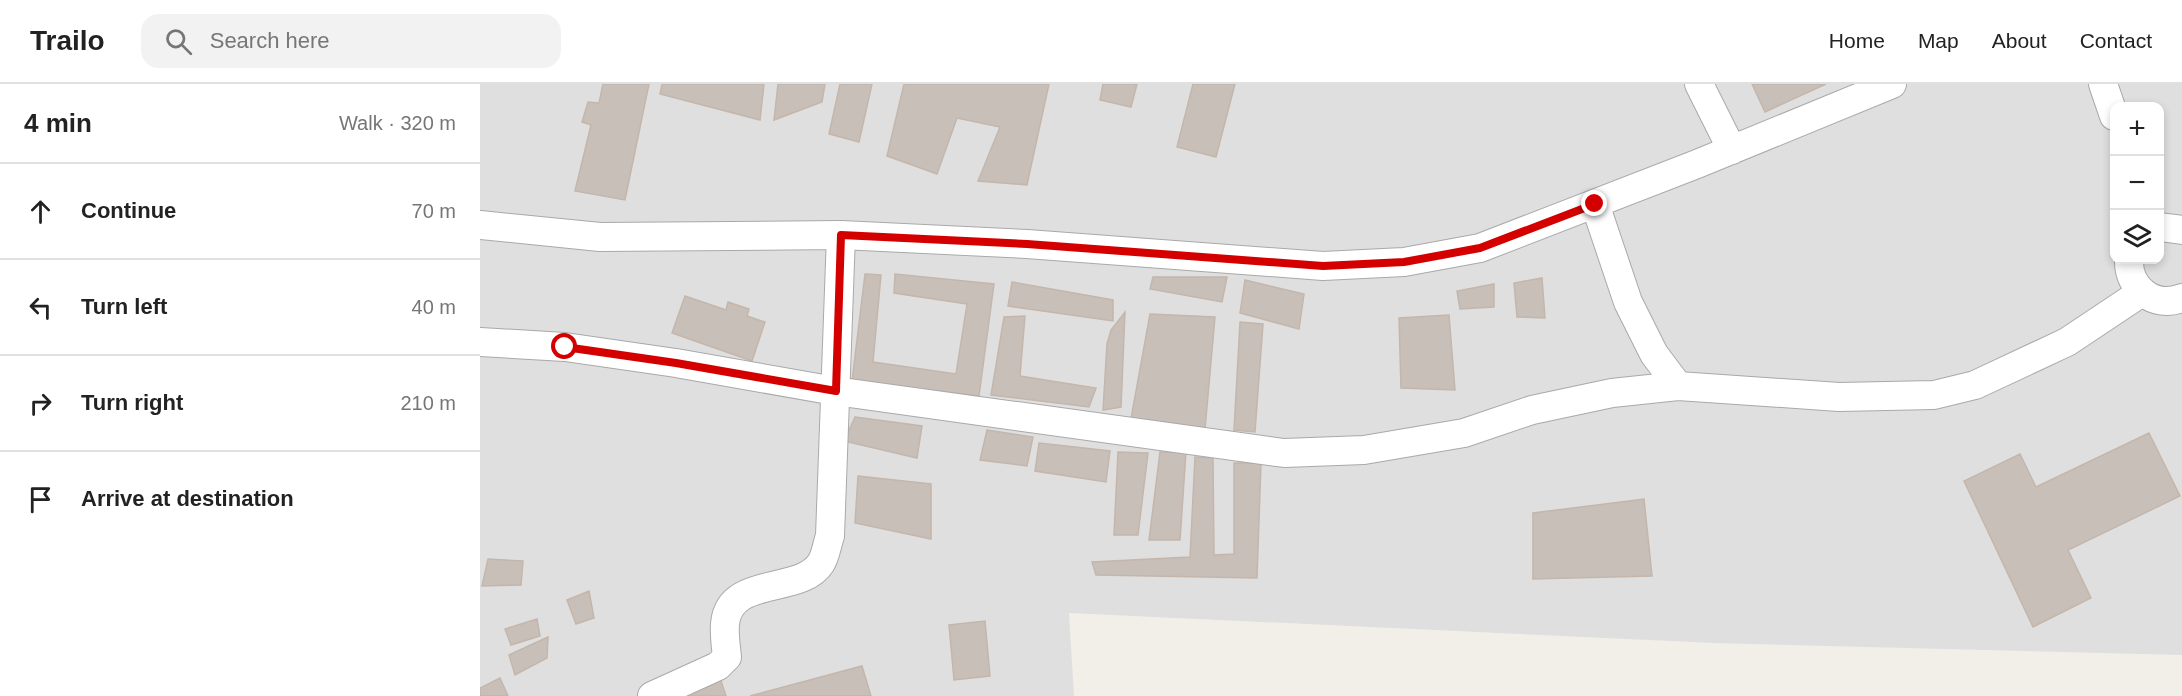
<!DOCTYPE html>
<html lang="en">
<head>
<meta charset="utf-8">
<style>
  :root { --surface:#fff; --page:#f2f2f2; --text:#222; --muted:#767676; --line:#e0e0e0 }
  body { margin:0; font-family:Arial,sans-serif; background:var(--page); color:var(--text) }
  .controls { position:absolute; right:18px; top:18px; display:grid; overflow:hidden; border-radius:12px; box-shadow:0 3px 9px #0003 }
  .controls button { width:54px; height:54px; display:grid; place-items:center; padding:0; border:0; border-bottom:2px solid var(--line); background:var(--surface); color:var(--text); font:30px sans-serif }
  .stop { position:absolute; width:18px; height:18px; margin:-14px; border:4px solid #d40000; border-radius:50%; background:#fff }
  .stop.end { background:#d40000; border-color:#fff; box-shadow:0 2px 6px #0008 }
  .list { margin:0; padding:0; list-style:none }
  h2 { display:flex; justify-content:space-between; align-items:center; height:78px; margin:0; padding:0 24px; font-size:26px }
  h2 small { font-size:20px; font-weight:400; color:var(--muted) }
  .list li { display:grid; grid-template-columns:39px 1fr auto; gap:18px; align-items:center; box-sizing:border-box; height:96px; padding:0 24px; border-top:2px solid var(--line) }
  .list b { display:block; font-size:22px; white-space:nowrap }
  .list em { font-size:20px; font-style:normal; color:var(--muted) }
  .icon { flex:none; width:33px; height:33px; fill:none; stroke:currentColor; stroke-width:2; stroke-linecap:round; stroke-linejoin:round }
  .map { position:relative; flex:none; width:1702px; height:612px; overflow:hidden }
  header { display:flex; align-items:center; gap:36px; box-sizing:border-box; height:84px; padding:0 30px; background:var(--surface); border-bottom:2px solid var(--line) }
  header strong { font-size:28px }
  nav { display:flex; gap:33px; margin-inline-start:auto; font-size:21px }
  .search { width:420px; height:54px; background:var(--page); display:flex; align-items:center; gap:15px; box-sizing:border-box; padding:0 21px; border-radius:18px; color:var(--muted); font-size:22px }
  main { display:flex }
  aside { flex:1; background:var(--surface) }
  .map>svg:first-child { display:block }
  .residential { fill:#e0dfdf; fill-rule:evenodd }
  .building { fill:#c7bfb8; stroke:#c4b6ab; stroke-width:1.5 }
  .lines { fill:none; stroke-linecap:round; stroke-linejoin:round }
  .minor-casing { stroke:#a9a9a9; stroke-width:30 }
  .minor { stroke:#fff; stroke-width:28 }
  .route { stroke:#d40000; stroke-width:8 }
</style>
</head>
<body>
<header>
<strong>Trailo</strong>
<div class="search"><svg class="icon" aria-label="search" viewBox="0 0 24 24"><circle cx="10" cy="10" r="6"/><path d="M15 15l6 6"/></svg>Search here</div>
<nav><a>Home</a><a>Map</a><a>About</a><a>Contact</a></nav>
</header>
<main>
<aside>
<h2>4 min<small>Walk · 320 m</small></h2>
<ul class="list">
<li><svg class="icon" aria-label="ahead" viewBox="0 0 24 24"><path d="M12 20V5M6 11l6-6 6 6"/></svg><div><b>Continue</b></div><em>70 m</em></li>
<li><svg class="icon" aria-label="left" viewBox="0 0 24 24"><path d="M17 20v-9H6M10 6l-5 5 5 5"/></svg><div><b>Turn left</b></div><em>40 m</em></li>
<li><svg class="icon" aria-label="right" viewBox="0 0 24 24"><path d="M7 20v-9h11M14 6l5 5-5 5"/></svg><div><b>Turn right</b></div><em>210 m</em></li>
<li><svg class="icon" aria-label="arrive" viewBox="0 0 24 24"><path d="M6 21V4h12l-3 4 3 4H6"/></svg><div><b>Arrive at destination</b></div></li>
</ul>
</aside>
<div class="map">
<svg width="1702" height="612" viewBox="0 0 1702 612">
  <rect width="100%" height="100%" fill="#f2efe9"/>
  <path class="residential" d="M0 0H1702V571L1234 559 589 529 594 612H0ZM1634 22H1680V176H1634Z"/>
  <path class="building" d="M123 0H169L145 116 95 107 111 41 102 38 108 18 119 19Z
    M182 0H284L280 36 180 10Z
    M298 0H345L342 18 294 36Z
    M360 0H392L379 58 349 50Z
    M424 0H569L547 101 498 97 520 43 477 34 457 90 407 72Z
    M623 0H657L651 23 620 16Z
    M713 0H755L736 73 697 63Z
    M1272 0H1346L1285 28Z
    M385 190 401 191 393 278 476 290 487 220 414 209 415 190 514 200 499 312 372 297Z
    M673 193H747L742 218 670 205Z
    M1062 194 1065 234 1037 233 1034 199Z
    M765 196 824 210 819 245 760 229Z
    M532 198 633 216V237L528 222Z
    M1014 200V223L980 225 977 207Z
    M205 212 246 226 248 218 269 225 267 232 285 238 272 277 192 249Z
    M645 228 641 323 623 326 627 260 631 246Z
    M670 230 735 233 725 345 650 340Z
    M969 231 975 306 921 304 919 234Z
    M545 232 540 292 616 304 609 323 511 311 524 233Z
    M760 238 783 240 775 348 754 346Z
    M375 333 442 342 437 374 364 357Z
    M507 346 553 353 547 382 500 376Z
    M1669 349 1700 412 1588 466 1611 514 1553 543 1484 397 1540 370 1556 403Z
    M559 359 630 367 626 398 555 387Z
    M638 368 668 369 658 451H634Z
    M680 368H706L700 456H669Z
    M715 373 733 374 734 471 754 470V379H781L777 494 616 491 612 478 710 473Z
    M378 392 451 400V455L375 439Z
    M1164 415 1172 492 1053 495V429Z
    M8 475 43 477 41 501 2 502Z
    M109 507 114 534 96 540 87 516Z
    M57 535 60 552 31 561 25 545Z
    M505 537 510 592 474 596 469 541Z
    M68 553 67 574 35 591 29 571Z
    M382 582 391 612H270Z
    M239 591 246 612H191Z
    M20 594 28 612H0V604Z"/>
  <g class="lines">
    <g class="minor-casing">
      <path id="minor" d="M1219 0 1252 66
        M1623 0 1634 32
        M1115 120 1148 218 1174 270 1198 302
        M0 141 120 153 361 151 547 160 843 182 924 178 1000 164 1217 80 1412 0
        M1680 143 1702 146
        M1649 176C1648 204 1674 225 1702 214
        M0 258 85 263 196 279 355 307 804 369 884 366 984 349 1052 326 1132 309 1198 302 1359 313 1454 311 1495 301 1587 258 1662 208
        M172 612 238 582 247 573C246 563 244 551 245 540 249 491 321 511 341 479 346 471 347 460 350 452L361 151"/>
    </g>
    <use href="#minor" class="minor"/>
  </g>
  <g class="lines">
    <path class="route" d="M85 263 196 279 356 307 361 151 547 160 843 182 924 178 1000 164 1115 120"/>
  </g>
</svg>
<div class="controls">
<button>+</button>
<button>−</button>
<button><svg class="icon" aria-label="layers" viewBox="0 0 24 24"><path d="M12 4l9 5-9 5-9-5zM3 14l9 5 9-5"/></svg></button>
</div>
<div class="stop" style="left:85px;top:263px"></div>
<div class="stop end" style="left:1115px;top:120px"></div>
</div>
</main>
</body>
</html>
